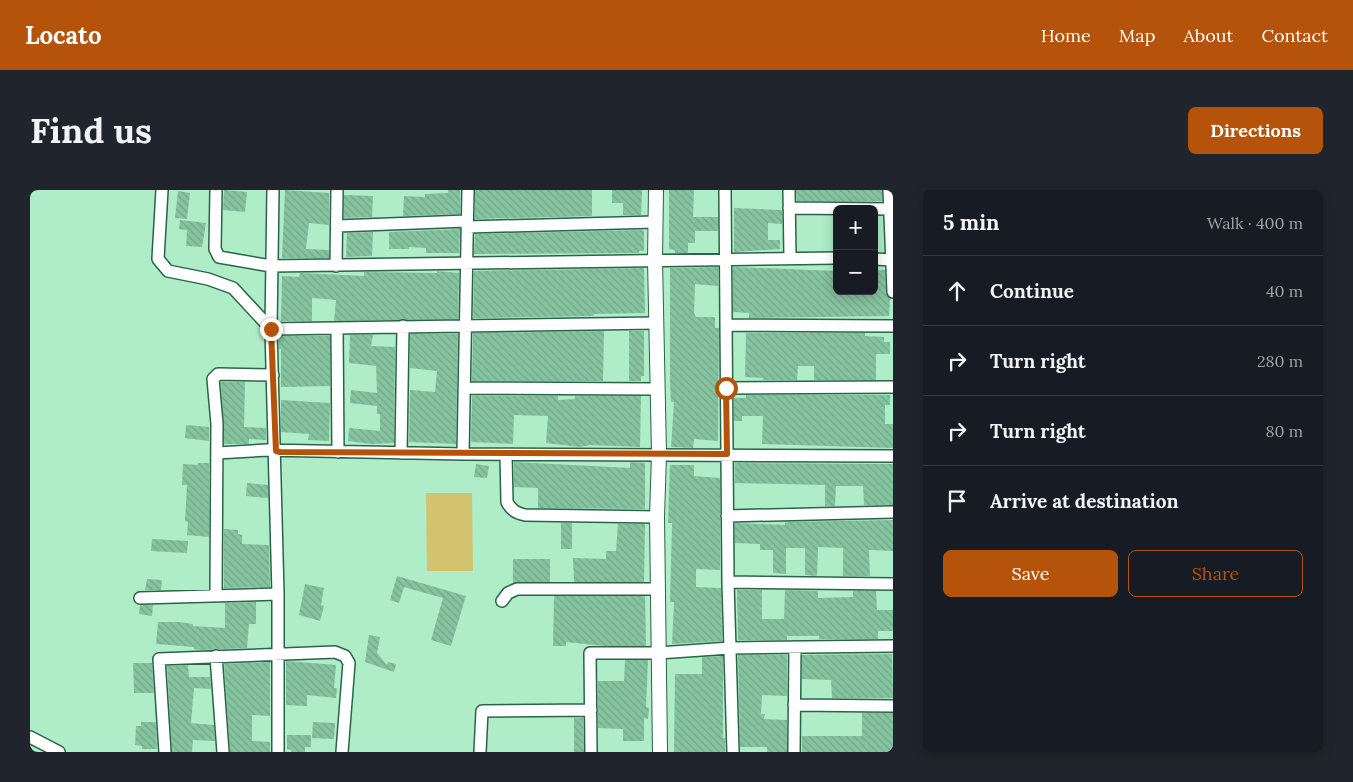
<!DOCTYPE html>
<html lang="en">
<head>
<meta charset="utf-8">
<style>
  :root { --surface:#171b24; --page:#20242c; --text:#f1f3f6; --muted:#9ea1a6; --line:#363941; --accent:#b45309 }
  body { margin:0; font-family:Lora,serif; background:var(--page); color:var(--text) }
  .controls { position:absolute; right:15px; top:15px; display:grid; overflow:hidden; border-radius:8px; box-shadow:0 2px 12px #0003 }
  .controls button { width:45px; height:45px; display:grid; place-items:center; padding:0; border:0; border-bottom:1px solid var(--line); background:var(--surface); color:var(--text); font:25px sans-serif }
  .stop { position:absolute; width:15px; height:15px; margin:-11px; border:4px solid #b45309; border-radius:50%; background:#fff }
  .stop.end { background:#b45309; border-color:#fff; box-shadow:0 1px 5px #0008 }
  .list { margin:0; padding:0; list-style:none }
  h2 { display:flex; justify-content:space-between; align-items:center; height:65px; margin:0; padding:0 20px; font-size:21px }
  h2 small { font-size:16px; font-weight:400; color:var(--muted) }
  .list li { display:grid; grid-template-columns:32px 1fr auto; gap:15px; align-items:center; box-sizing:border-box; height:70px; padding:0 20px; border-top:1px solid var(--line) }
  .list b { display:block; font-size:19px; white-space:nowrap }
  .list em { font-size:16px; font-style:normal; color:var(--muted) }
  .actions { display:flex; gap:10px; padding:15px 20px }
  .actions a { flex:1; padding:11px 0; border:1px solid var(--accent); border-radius:8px; text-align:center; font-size:18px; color:var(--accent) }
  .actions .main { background:var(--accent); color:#fff }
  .icon { flex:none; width:28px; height:28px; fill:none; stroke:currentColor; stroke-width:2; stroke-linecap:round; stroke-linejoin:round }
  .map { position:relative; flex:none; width:863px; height:562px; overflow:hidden; border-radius:8px }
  header { display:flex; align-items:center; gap:30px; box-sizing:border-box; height:70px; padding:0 25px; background:var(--accent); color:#fff }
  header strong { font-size:24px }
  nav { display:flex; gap:28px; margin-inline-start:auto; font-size:18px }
  .intro { display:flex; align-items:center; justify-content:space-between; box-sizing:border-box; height:120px; padding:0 30px }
  h1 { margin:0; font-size:35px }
  .button { padding:12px 22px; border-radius:8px; background:var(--accent); color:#fff; font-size:18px; font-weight:700 }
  main { display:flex; gap:30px; padding:0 30px }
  aside { flex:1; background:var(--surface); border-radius:8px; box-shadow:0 2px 12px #0003 }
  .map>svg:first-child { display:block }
  .green { fill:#d4c36e }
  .building { fill:url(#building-back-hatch) }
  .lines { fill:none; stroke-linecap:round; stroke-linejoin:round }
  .minor-casing { stroke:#286546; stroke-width:14 }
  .tertiary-casing { stroke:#286546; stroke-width:16 }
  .minor { stroke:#fff; stroke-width:11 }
  .tertiary { stroke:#fff; stroke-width:14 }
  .route { stroke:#b45309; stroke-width:6 }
</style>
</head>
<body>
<header>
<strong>Locato</strong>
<nav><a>Home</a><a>Map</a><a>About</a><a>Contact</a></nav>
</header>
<div class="intro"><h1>Find us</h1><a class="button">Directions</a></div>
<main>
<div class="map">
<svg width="863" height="562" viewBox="0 0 863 562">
  <defs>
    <pattern id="building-back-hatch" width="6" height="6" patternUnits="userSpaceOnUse" patternTransform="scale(1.25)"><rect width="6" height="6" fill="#86c3a0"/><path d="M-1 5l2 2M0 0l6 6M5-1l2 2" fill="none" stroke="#72a789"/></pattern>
  </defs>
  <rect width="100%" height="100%" fill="#aeedc8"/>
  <path class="green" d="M396 303H442L443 381H397Z"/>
  <path class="building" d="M194 0 217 2 215 22 193 20Z
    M255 0 299 3V35L279 33 276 59 299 60V68H252Z
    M418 0H430V24L373 26 374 6 395 7V4L418 3Z
    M445 0H562V26L445 29Z
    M582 0H612L611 25H593V13H582Z
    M639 0H664L663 27H688V41H665V53H658V63H645V60L639 59Z
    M766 0H852V11H767Z
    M148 1 160 3 157 29 145 28Z
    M314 5 343 6 342 27 314 28Z
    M704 18 752 20V34L738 33V50H750V59L704 62Z
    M150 30 176 33 172 57 156 56 157 40 149 39Z
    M430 39 429 63H396V58L379 57V59H359V42Z
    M611 40 614 41V61H609V63L444 64 445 44Z
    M343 42 342 66 316 67 317 43Z
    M688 77V96L665 94 664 123 666 127H685V138H689L688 251 664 249 663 258 641 257 644 212H641L640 192V78Z
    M703 77 807 81V101L844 104V80H855L856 102 860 109 859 126 719 128V123L703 122Z
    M614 78 615 123 564 124V126L443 128 444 81Z
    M407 81 429 83 428 129 304 131 306 110 282 108V131H251L252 86 269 87 270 83 334 86V82L407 83Z
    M574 141 573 191H442L443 143Z
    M599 141H614V186H611V191H599Z
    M716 143H835V146L854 147V152H860V164H846V190H784V176H768L767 190H733V188L715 187Z
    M380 144H428L426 254 379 252 380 200 405 202 407 181 380 178Z
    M320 145H343L341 156 365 157 364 253 341 254 318 251 319 238 350 241V224H347V216L320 213 321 200 347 203 346 176 319 173Z
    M249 146H300V196L251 197V159H249Z
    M191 192H215L214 237 236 238V250L219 249V254H194Z
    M716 205H860V215H855V234H863V258L732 254 733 226H712V231H704V208H716Z
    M442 206H528V210L545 209V206H611L610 257 560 255 550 257 516 253 518 226 484 225 483 254 441 252Z
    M251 210 300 213 299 251 278 250 279 244 251 242Z
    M156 235 179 237V251L155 248Z
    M484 272 600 278V272L615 273V319L508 318V298L484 297Z
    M168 273H179V347L157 345 158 332 155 331 157 295H152L153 274 168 275Z
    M705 273 863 274V315H834L833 296H806L805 316H795V295L705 293Z
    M446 274 459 276 457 288 444 287Z
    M640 275H664V286L690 288V380L666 379V397L691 398 692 451 642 454 644 412H640L642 333H638Z
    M217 293 238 295V308L216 306Z
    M863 330V361L839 360 840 386H813V358L788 357 787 386 775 385V358H756V384L743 383V360H730V354L705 353V333L755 335V332Z
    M531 333H542V359H531Z
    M588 334H615L614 392H544L543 368 576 369V361H586Z
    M194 339 208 340V344L212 345V354L239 355 240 397 194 398Z
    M122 349 158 351 157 363 121 361Z
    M483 369H520V392L483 393Z
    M367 386 436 406 421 456 401 450 413 408 374 397 369 413 360 410Z
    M117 389 132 390 131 400H115Z
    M275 394 294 398 291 415 294 416 290 431 269 425Z
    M707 400H732V429H754L755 400 788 401V408L823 407V401H846L847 420H863V441H848V449H789V446H757V450H708Z
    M524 406H615L616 456H575L536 452V456H523Z
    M226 412V434H219L217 458 171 460 164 459V457L126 454 128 432H150L163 434V436L195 438V413Z
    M110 415H123L122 426 109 424Z
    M339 445 350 447 347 463 357 475 358 472 366 474 364 482 335 472Z
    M862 464 863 508H802L801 490 772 489V465Z
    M708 465H757V506L732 505 731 524H735L734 529 757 530V562H737V557H710Z
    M693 466V548H695V562H644L645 484H672V467Z
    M595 470H618L616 517 619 518 618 529 614 528V551H593V539L568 538V491H594Z
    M256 471 306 475 304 498H307L306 508 277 505V516L256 515Z
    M240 472V526L222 525V551L240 552V562H200L194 474Z
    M103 473H122L124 503H104Z
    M158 475 159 487H180L181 499 164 498 161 533 184 535 185 551 163 550 162 562H142L137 476Z
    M832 523H863V562H772V546H832Z
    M544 528H553L554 562H544Z
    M111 532H126L127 559H112V556L105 555 106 536H111Z
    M283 532 305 533 304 549 282 548Z
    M257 545H281V557H275V562H261L262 560 257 559Z"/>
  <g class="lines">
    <g class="minor-casing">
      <path id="minor" d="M132 0 128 69 138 81 178 89 203 98 241 139 626 133
        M186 0 185 59 189 67 241 76 807 68
        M243 0 241 139 248 404V562
        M695 0 698 392 703 562
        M759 0 760 67
        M859 0 863 102
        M759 18 863 19
        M307 36 437 31
        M437 37 625 32
        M844 69 863 70
        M306 76 307 0
        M698 135 863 136
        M307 138 308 262
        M435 198 627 199
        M696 198 863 197
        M187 263 237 260 433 264 863 266
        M371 263 373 136
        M433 264 438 0
        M476 265 477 312C481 320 486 323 495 325L627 327
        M697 326 863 322
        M698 392 863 394
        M186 406 187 234 183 189 188 184 243 185
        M110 408 248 404
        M472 411 478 403 487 399H628
        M186 466 193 562
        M764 515 863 516
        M0 547 29 562
        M135 562 129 469 305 462 315 466 319 473 312 562
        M450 562 452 521 561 520
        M561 562 560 463H628L700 458 863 456
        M764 562 765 457"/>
    </g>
    <g class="tertiary-casing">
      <path id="tertiary" d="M626 0 625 70 629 264 627 327 630 562"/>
    </g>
    <use href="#minor" class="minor"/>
    <use href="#tertiary" class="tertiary"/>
  </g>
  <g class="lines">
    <path class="route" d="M241 139 246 261 250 262 697 264 696 198"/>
  </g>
</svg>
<div class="controls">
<button>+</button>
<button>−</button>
</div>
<div class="stop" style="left:696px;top:198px"></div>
<div class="stop end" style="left:241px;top:139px"></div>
</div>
<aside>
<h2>5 min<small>Walk · 400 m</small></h2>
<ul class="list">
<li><svg class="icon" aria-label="ahead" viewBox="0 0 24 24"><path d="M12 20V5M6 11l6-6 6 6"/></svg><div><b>Continue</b></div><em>40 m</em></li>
<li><svg class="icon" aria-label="right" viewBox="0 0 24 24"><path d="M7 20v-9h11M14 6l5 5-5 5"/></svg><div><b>Turn right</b></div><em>280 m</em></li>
<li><svg class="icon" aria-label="right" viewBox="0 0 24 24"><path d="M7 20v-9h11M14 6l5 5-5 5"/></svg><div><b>Turn right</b></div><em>80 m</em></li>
<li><svg class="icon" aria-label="arrive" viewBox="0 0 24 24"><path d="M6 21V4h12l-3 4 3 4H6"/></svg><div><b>Arrive at destination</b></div></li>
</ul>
<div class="actions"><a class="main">Save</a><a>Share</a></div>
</aside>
</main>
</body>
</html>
